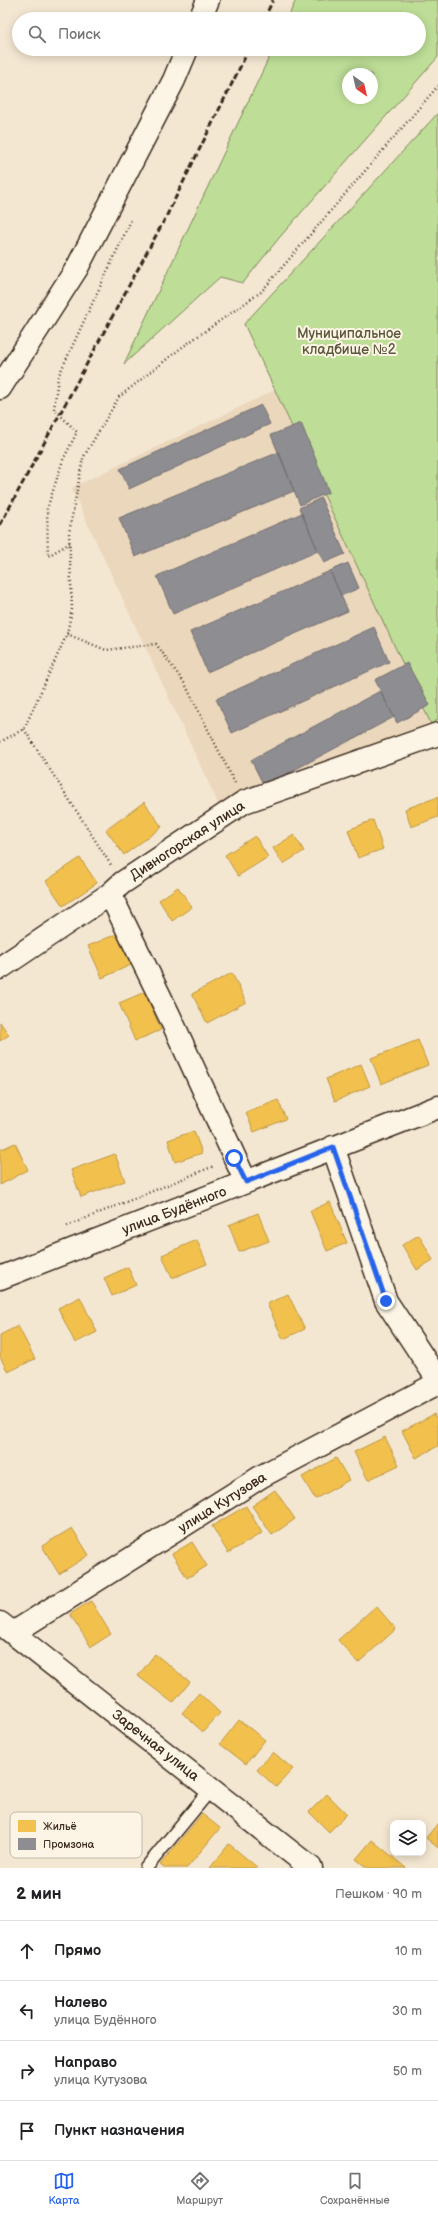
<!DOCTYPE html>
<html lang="ru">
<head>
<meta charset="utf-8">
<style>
  :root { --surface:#fff; --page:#f2f2f2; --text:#202124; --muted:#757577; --line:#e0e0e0; --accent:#2563eb }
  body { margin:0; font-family:"Balsamiq Sans",sans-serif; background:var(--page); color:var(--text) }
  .controls { position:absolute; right:12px; bottom:12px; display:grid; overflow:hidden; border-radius:8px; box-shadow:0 2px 10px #0003 }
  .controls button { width:36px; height:36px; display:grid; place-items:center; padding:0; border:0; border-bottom:1px solid var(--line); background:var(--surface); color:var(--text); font:20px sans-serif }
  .compass { position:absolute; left:342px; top:68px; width:36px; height:36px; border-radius:50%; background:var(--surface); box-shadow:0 2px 10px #0003; rotate:146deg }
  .stop { position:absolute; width:12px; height:12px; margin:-9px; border:3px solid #2563eb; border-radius:50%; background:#fff }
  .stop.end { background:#2563eb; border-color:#fff; box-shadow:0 1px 4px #0008 }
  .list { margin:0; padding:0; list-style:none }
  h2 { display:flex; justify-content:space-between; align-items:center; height:52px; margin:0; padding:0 16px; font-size:17px }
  h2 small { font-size:13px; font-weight:400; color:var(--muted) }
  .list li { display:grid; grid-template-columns:26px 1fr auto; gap:12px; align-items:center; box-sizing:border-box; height:60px; padding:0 16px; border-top:1px solid var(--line) }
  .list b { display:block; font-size:15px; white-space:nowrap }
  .list p { margin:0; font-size:13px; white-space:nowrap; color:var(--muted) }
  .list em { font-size:13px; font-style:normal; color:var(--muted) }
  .icon { flex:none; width:22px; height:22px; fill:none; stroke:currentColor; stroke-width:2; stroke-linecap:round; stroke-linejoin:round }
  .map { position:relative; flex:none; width:438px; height:1868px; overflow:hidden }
  .search { position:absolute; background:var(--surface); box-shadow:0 2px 10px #0003; left:12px; right:12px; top:12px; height:44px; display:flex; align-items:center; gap:10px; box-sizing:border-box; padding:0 14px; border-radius:22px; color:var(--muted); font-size:15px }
  .sheet { height:292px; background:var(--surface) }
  nav { display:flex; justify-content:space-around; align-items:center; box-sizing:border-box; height:56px; border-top:1px solid var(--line); background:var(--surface); font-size:11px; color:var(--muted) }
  nav a { display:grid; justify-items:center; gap:2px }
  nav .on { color:var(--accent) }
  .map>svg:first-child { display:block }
  .built { fill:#ebd7bc }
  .green { fill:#bede97; stroke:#7c845a; fill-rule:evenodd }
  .homes { fill:#f2c14e; stroke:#bb9440 }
  .industry { fill:#8d8d92; stroke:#746f6f }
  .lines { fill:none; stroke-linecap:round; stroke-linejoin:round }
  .lane-casing { stroke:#3b2a1e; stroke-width:15 }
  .street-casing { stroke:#3b2a1e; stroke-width:25 }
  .secondary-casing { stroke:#3b2a1e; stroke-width:25 }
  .path { stroke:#3b2a1e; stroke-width:2.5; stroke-dasharray:1 3; stroke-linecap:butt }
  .lane { stroke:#fcf5e5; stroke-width:12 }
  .street { stroke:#fcf5e5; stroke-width:22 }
  .secondary { stroke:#fcf5e5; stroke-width:22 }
  .rail { stroke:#3b2a1e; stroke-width:3; stroke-dasharray:6 3; stroke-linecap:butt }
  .route { stroke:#2563eb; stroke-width:5 }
  .labels { text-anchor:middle; stroke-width:4; stroke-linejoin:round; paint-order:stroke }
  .park-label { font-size:14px; fill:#5c573c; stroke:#fcf5e5 }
  .street-label { font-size:14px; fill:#3b2a1e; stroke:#fcf5e5 }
  .key { fill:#fcf5e5; stroke:#c2b8a9; stroke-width:1 }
  .key-label { font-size:11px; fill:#3b2a1e }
</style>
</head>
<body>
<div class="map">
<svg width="438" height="1868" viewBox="0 0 438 1868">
  <rect width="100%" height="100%" fill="#f4e7d2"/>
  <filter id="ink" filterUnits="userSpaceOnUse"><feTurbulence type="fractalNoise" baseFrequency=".025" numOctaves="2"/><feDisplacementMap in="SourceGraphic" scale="8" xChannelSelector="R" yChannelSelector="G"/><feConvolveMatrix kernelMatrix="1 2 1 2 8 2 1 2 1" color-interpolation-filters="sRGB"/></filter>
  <g filter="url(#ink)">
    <path class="built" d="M275 390 431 724 224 816 71 488Z"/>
    <path class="green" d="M296 0H438V57L279 238 243 283 220 277 124 364 273 49H419V19H287ZM348 74H372V98H348Z
      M438 113V719L431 724 244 324Z"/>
    <path class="homes" d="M438 797V817L411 827 405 809Z
      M144 802 162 827 124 855 106 830Z
      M373 820 383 849 358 858 348 830Z
      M294 835 304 851 283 864 273 848Z
      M255 836 268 857 238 876 225 855Z
      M80 858 97 883 63 906 46 881Z
      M178 887 192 907 172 921 159 900Z
      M119 933 133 964 102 978 88 946Z
      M232 973 246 1002 207 1023 192 994Z
      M145 992 161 1030 135 1041 119 1003Z
      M0 1022 9 1035 0 1041Z
      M418 1040 428 1065 381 1084 371 1058Z
      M361 1064 370 1086 335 1101 326 1079Z
      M278 1100 286 1119 254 1132 246 1113Z
      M194 1131 202 1153 175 1162 168 1140Z
      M15 1143 28 1170 0 1185V1150Z
      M115 1154 125 1181 81 1197 71 1170Z
      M330 1202 347 1243 327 1251 310 1211Z
      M258 1213 269 1241 239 1252 229 1225Z
      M419 1235 433 1260 417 1270 402 1245Z
      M197 1240 207 1264 172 1278 162 1255Z
      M128 1267 136 1285 112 1296 104 1278Z
      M288 1294 305 1329 283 1339 267 1304Z
      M80 1297 97 1332 75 1343 58 1308Z
      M18 1326 35 1359 8 1372 0 1357V1335Z
      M434 1414 438 1421V1446L416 1458 402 1431Z
      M385 1437 399 1465 368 1480 354 1452Z
      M336 1458 349 1480 315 1499 302 1477Z
      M275 1490 295 1519 272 1535 252 1506Z
      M246 1506 262 1533 228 1553 212 1526Z
      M72 1528 89 1555 59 1574 42 1546Z
      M192 1542 207 1566 187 1578 172 1554Z
      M91 1601 111 1634 91 1647 70 1614Z
      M376 1606 396 1629 358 1663 338 1640Z
      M155 1654 190 1682 173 1703 138 1676Z
      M199 1693 220 1713 203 1732 182 1713Z
      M239 1720 265 1740 246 1764 220 1744Z
      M273 1752 293 1769 276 1787 257 1770Z
      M327 1794 347 1814 329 1832 309 1812Z
      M202 1814 220 1828 187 1868H164L160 1865Z
      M438 1823V1848L426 1838Z
      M372 1840 406 1868H367L356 1859Z
      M229 1844 258 1868H210Z"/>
    <path class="industry" d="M261 405 270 424 129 489 120 469Z
      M301 423 329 492 300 505 271 435Z
      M279 452 294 491 135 557 119 518Z
      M321 498 345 554 324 563 299 508Z
      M302 513 318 551 173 614 157 576Z
      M348 563 359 588 341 596 330 571Z
      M330 571 348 611 207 672 190 632Z
      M374 627 389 662 232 733 216 699Z
      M407 663 430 705 397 723 375 680Z
      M380 691 394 717 264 786 251 760Z"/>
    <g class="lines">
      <g class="lane-casing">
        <path id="lane" d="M146 1868 211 1789"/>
      </g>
      <g class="street-casing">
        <path id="street" d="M110 894 169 1015 246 1182
          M0 968 110 894 122 883 244 802 438 734
          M333 1147 386 1301 438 1380
          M0 1278 438 1107
          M0 1623 311 1868
          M13 1633 262 1476 438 1383"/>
      </g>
      <g class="secondary-casing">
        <path id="secondary" d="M200 19 208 0
          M0 388 77 268 174 80 187 49"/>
      </g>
      <path class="path" d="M70 543 48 556 47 509 63 460 77 432 54 409 58 377 132 218
        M67 634 106 650 156 644 185 684 235 783
        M24 729 111 865
        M0 742 24 729 67 634 72 609 69 533 83 458 119 397 181 348 261 292 438 86
        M67 1226 214 1166"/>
      <use href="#lane" class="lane"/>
      <use href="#street" class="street"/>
      <use href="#secondary" class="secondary"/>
      <path class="rail" d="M264 19 273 0
        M0 525 167 215 249 49"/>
    </g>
  </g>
  <g class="lines" filter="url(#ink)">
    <path class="route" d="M234 1158 246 1182 333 1147 386 1301"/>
  </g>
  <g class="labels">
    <g class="park-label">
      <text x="349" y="338">Муниципальное<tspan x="349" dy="16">кладбище №2</tspan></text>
    </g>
    <g class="street-label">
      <text transform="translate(187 840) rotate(-33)" y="5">Дивногорская улица</text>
      <text transform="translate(174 1210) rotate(-21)" y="5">улица Будённого</text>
      <text transform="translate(222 1502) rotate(-32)" y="5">улица Кутузова</text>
      <text transform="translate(156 1745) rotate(38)" y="5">Заречная улица</text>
    </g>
  </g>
  <rect x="10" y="1812" width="132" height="46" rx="6" class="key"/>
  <rect x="18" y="1820" width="18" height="12" fill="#f2c14e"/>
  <rect x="18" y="1838" width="18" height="12" fill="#8d8d92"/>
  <g class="key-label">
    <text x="43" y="1830">Жильё</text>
    <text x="43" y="1848">Промзона</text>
  </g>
</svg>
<div class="controls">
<button><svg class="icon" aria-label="layers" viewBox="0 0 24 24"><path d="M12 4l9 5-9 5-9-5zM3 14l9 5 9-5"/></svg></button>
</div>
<svg class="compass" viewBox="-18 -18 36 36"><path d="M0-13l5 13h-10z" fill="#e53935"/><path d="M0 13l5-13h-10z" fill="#757577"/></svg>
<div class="stop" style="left:234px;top:1158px"></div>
<div class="stop end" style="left:386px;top:1301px"></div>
<div class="search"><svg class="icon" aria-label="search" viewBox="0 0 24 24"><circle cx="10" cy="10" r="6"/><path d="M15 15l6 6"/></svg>Поиск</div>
</div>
<section class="sheet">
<h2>2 мин<small>Пешком · 90 m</small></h2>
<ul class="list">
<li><svg class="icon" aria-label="ahead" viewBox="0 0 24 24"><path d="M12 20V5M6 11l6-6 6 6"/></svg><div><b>Прямо</b></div><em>10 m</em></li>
<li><svg class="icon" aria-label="left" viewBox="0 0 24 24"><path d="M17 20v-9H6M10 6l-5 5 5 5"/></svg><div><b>Налево</b><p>улица Будённого</p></div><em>30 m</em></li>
<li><svg class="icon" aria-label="right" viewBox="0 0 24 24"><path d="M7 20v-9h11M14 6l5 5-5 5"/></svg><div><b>Направо</b><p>улица Кутузова</p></div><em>50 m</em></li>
<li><svg class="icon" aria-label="arrive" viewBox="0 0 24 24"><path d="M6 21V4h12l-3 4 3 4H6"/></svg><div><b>Пункт назначения</b></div></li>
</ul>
</section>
<nav>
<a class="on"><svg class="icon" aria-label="map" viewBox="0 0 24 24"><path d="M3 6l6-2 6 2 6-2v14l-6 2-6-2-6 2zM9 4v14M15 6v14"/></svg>Карта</a>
<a><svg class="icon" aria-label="directions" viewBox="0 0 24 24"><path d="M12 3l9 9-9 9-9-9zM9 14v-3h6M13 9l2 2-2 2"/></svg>Маршрут</a>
<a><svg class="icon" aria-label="saved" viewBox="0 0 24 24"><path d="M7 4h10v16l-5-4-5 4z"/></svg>Сохранённые</a>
</nav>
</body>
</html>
